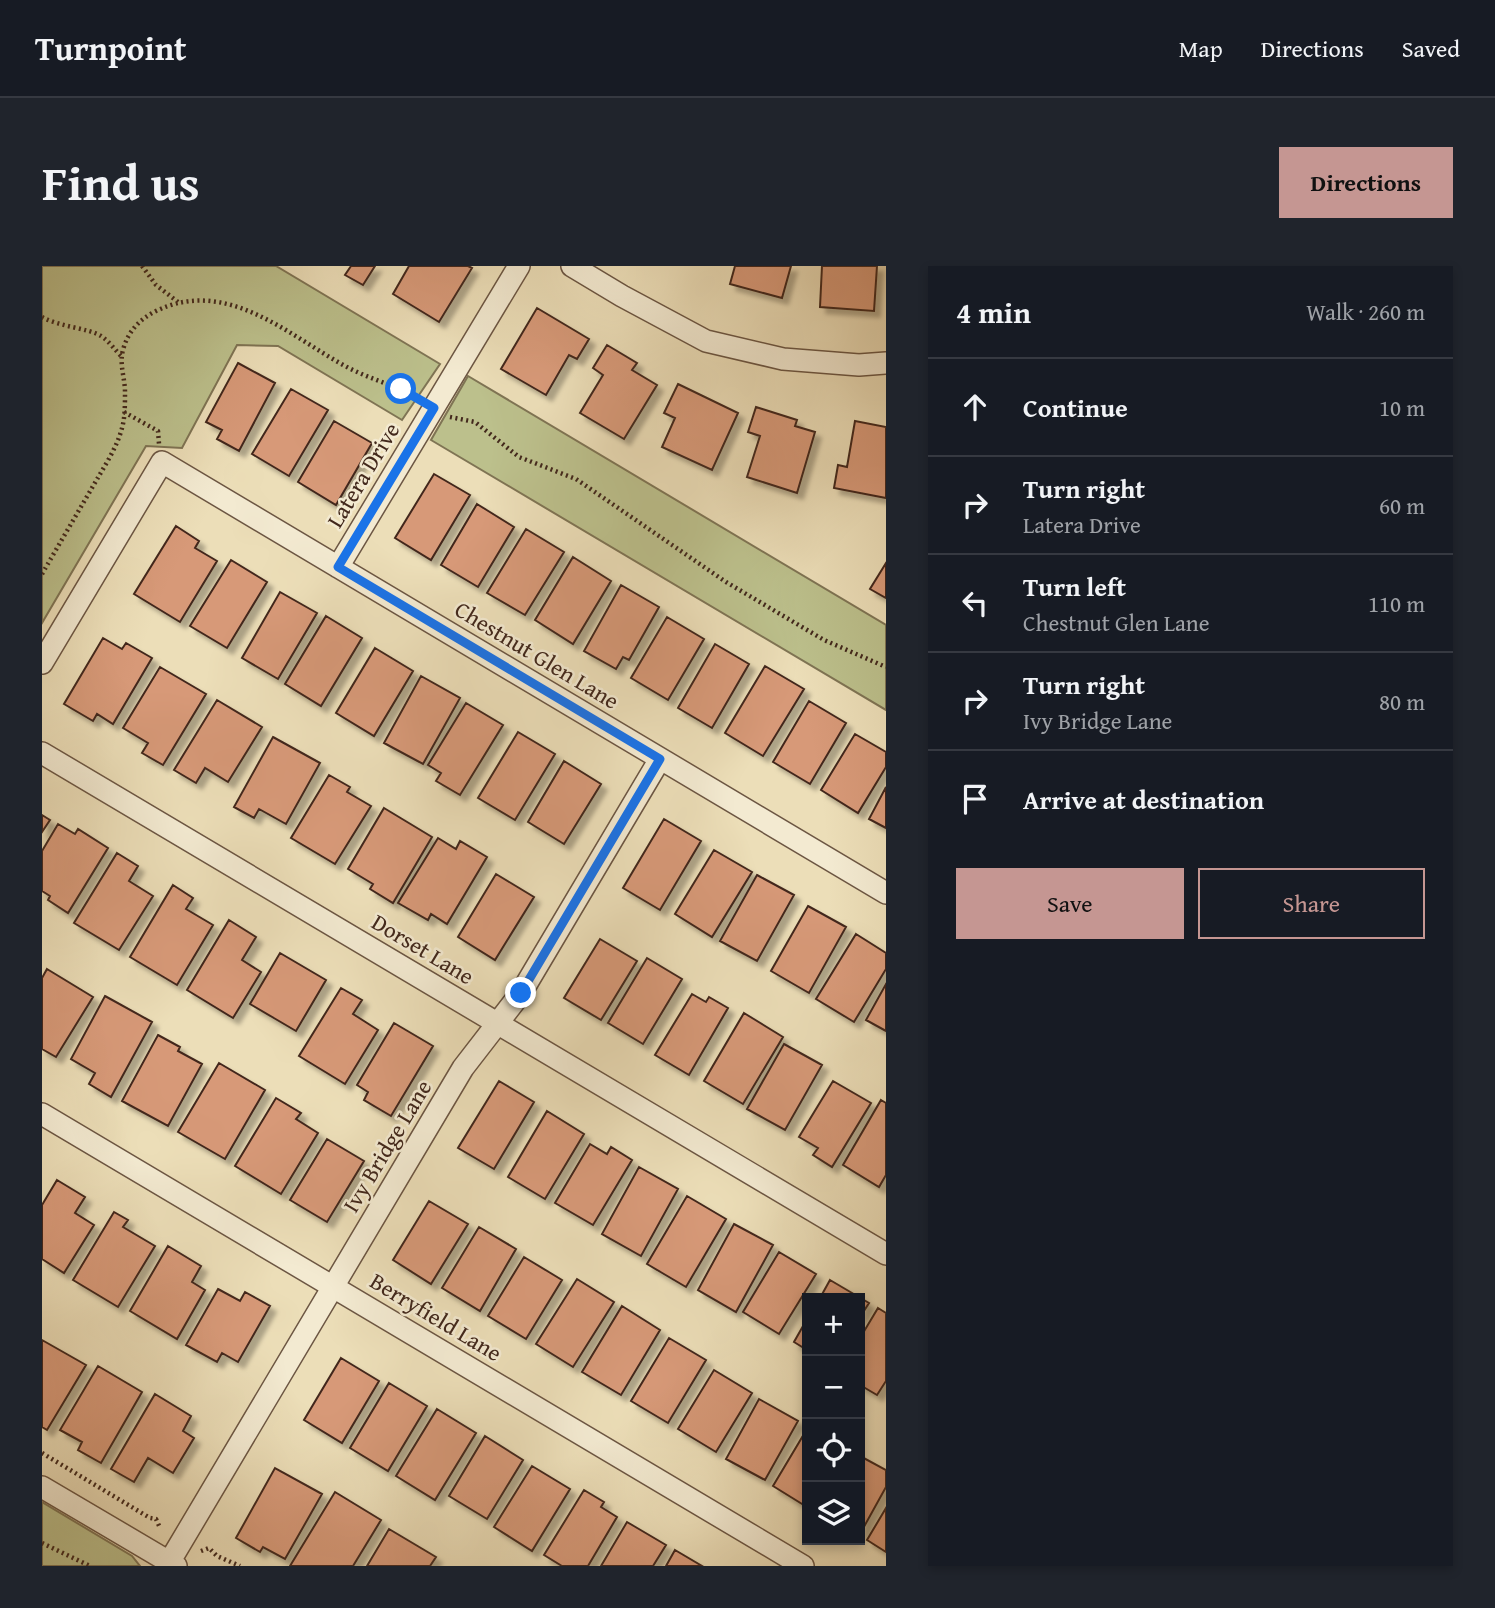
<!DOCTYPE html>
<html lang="en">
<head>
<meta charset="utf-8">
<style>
  :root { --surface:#171b24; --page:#20242c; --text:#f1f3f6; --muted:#9ea1a6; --line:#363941; --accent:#c59692 }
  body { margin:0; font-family:"Gentium Book Plus",serif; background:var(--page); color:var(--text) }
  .controls { position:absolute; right:21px; bottom:21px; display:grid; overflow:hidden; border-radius:0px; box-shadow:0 4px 10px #0003 }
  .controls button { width:63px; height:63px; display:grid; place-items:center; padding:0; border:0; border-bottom:2px solid var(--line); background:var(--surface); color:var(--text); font:35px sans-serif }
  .stop { position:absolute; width:21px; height:21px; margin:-16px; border:5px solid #1a73e8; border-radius:50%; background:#fff }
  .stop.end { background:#1a73e8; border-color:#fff; box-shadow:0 2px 7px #0008 }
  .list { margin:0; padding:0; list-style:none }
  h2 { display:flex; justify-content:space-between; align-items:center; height:91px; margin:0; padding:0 28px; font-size:30px }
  h2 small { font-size:23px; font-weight:400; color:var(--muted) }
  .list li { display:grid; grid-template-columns:46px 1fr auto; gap:21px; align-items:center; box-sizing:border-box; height:98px; padding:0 28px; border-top:2px solid var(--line) }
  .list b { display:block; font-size:26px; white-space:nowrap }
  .list p { margin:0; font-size:23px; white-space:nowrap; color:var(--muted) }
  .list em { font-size:23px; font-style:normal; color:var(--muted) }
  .actions { display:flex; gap:14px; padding:21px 28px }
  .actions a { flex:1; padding:16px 0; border:2px solid var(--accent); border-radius:0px; text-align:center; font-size:24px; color:var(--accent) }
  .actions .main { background:var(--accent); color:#111 }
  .icon { flex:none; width:38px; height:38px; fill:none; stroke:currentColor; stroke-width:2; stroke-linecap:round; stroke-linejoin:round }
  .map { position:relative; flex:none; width:844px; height:1300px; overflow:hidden; border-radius:0px }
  header { display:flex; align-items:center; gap:42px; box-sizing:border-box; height:98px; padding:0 35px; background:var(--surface); border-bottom:2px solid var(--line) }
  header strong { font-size:33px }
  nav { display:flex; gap:38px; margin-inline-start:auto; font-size:24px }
  .intro { display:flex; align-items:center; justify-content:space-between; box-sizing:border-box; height:168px; padding:0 42px }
  h1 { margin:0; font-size:49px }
  .button { padding:18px 32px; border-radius:0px; background:var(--accent); color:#111; font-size:24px; font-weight:700 }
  main { display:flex; gap:42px; padding:0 42px }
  aside { flex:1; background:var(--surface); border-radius:0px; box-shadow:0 4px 10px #0003 }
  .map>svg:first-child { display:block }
  .green { fill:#bcc08c; stroke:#7f7454; stroke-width:2 }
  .building { fill:#d79978; stroke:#42281c; stroke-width:2; filter:url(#shadow) }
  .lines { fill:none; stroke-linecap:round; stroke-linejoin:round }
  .minor-casing { stroke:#6c5643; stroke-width:24 }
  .path { stroke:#42281c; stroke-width:4.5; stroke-dasharray:2 3.5; stroke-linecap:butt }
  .minor { stroke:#f3ead1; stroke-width:21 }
  .route { stroke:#1a73e8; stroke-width:9 }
  .labels { text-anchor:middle; stroke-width:5; stroke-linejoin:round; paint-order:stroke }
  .street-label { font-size:23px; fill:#42281c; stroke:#f3ead1 }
</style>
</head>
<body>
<header>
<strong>Turnpoint</strong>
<nav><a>Map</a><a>Directions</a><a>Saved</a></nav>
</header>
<div class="intro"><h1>Find us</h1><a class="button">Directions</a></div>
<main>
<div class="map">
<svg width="844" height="1300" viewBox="0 0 844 1300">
  <defs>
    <filter id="shadow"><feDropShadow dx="6" dy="6" stdDeviation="2" flood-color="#0004"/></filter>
  </defs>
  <rect width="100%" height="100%" fill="#ecdeb8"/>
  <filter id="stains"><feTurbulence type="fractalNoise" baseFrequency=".00286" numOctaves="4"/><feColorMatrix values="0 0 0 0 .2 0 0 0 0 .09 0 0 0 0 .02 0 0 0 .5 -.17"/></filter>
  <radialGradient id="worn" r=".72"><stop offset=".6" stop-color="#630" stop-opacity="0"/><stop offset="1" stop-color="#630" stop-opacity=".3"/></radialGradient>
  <path class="green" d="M0 0H234L398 98 360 154 236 80 195 79 140 182 104 180 0 357Z
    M426 110 844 359V444L389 174Z
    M0 1236 90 1290 98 1300H0Z"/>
  <path class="building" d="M309 0H308H333L321 19 303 9Z
    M367 0H426L430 2 397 56 351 28Z
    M693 0H749L740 32 688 18Z
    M780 0H835L832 45 778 41Z
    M495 42 547 73 535 93 527 89 504 129 459 103Z
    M565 79 595 97 590 104 615 119 582 173 538 147 561 109 551 102Z
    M196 97 233 117 197 185 175 173 180 164 164 156Z
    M636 118 696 147 670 204 620 181 633 152 622 147Z
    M249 123 286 144 247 210 210 188Z
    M714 141 755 154 753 160 773 166 755 227 705 211 718 170 706 166Z
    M292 155 330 177 294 239 256 216Z
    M813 155 844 161V232L792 222 796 199 805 201Z
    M392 208 428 229 389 294 353 272Z
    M435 238 472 261 436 321 399 299Z
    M134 260 157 275 153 282 175 295 138 356 92 328Z
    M484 263 522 286 483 349 445 327Z
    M531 291 569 315 531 378 493 354Z
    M189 294 225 316 185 382 148 360Z
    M844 297V332L828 323Z
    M579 319 617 341 587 394 581 391 574 403 542 385Z
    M238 326 275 347 236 413 200 392Z
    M284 350 320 372 279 440 243 418Z
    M625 351 662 373 626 434 589 412Z
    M61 372 80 383 84 377 110 392 71 458 55 448 51 455 22 438Z
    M673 378 707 398 670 462 636 442Z
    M333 382 371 405 332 470 294 447Z
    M723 400 762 423 721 490 683 467Z
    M118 401 164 428 121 499 100 487 106 477 81 462Z
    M379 410 418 432 381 498 342 477Z
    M175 434 220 461 186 516 163 502 154 517 132 504Z
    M767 435 804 457 768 518 731 496Z
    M424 437 461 459 418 529 394 515 399 507 386 499Z
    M476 466 513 488 473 554 436 532Z
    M813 468 844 486V501L816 547 779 524Z
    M231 471 278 497 244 558 217 543 212 552 192 541Z
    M522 495 559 518 522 578 486 556Z
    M287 509 308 521 305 526 329 540 293 598 249 572Z
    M844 521V562L827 553Z
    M342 542 390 571 351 637 328 623 331 618 306 603Z
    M0 549 8 554 0 566Z
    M622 553 659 575 618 644 581 622Z
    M16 558 33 568 36 563 66 582 26 647 6 634 8 630 0 625V585Z
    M396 572 414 583 418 575 445 591 405 658 389 648 386 654 356 637Z
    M672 584 710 606 670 671 633 648Z
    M75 587 96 600 87 615 111 630 77 684 32 657Z
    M454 608 492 631 453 694 416 671Z
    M715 609 752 629 715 695 678 675Z
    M131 619 151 632 144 643 171 659 135 719 88 691Z
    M766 640 804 661 767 727 729 705Z
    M187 654 214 671 200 694 219 706 191 752 145 724Z
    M814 668 844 687V703L812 756 774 733Z
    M558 673 595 695 559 754 522 732Z
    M238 687 284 714 254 765 208 738Z
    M605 692 640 713 601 778 566 757Z
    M5 703 51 731 14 791 0 783V712Z
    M844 718V765L824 754Z
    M299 722 320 734 311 748 336 764 303 818 257 790Z
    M650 728 664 736 667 731 686 742 647 809 613 789Z
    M63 730 110 756 69 831 47 818 53 807 29 793Z
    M702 747 741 771 701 838 662 815Z
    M352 757 391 780 349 850 322 834 326 826 315 819Z
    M116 769 138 781 136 785 160 798 126 860 80 835Z
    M742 778 780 799 743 864 705 843Z
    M177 797 223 824 183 893 136 866Z
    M457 815 492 836 452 903 416 882Z
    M791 815 829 837 790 901 771 889 776 882 757 871Z
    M234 832 259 847 254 853 276 867 239 928 193 900Z
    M839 834 844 837V909L837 921 801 899Z
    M505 845 542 868 503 933 466 911Z
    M285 873 322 895 285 956 248 934Z
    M548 878 565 888 569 881 590 894 551 959 513 937Z
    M597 901 636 923 599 990 560 968Z
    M15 914 43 931 33 947 52 959 22 1007 0 993V939Z
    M645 930 684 953 644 1021 605 998Z
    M387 935 426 958 389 1018 351 994Z
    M72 946 86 954 81 961 113 980 76 1041 31 1014Z
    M692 958 731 979 694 1046 656 1024Z
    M437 961 474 983 438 1045 400 1022Z
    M126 980 159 1000 150 1016 163 1024 135 1073 88 1045Z
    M737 986 774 1008 737 1068 701 1046Z
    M482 991 520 1014 484 1073 446 1050Z
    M535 1013 572 1036 531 1101 494 1078Z
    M788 1014 827 1037 818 1051V1032H778Z
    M176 1023 198 1035 203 1026 228 1040 196 1096 180 1087 175 1096 144 1079Z
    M580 1040 618 1064 579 1129 540 1106Z
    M836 1042 844 1047V1115L835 1129 818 1119V1072Z
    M765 1053V1091L762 1089 765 1084 752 1076Z
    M627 1072 664 1094 626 1157 589 1135Z
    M0 1074 44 1099 5 1164 0 1161Z
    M299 1092 337 1115 300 1177 262 1154Z
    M56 1100 100 1126 59 1197 36 1184 40 1176 18 1164Z
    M672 1104 710 1127 674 1186 636 1163Z
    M347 1117 385 1140 346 1205 308 1182Z
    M113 1128 149 1150 141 1165 152 1172 131 1207 106 1192 92 1216 69 1203Z
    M717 1133 756 1155 723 1214 684 1193Z
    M395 1143 434 1167 393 1234 354 1210Z
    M765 1163V1241L731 1220Z
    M443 1170 481 1194 445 1253 407 1230Z
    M818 1190 844 1204V1221L818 1268Z
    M490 1200 528 1223 490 1285 452 1261Z
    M233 1202 280 1228 243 1293 221 1281 218 1286 194 1272Z
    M542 1224 562 1236 559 1241 575 1251 546 1300H520L502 1289Z
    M293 1226 339 1254 311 1300H248Z
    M844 1242V1286L825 1274Z
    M585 1256 624 1279 611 1300H559Z
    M347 1263 394 1291 388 1300H325Z
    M633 1284 660 1300H624Z"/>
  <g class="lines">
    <g class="minor-casing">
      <path id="minor" d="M530 0 580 30 664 75 741 93 817 99 844 97
        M296 301 477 0
        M0 397 120 196 844 627
        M0 487 844 988
        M0 848 761 1300
        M0 1221 134 1300
        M125 1300 421 802 479 727 618 493"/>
    </g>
    <path class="path" d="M100 0 114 19 136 36
      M0 51C18 61 46 62 59 70 67 75 73 84 80 91
      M82 146 116 165 117 178
      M408 151 433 156 477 191 534 213 684 316 782 374 844 401
      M0 308C18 277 36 246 54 215 65 196 79 175 82 152 83 144 83 134 83 126 83 112 77 98 81 84 86 65 98 53 114 45 184 11 245 68 303 100 327 113 353 119 376 133
      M0 1187 108 1252 114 1253 118 1262
      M0 1277 48 1300
      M159 1285 167 1282 175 1290 198 1300"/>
    <use href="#minor" class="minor"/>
  </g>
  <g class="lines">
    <path class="route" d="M359 123 392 142 296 301 618 493 479 727"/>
  </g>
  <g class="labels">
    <g class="street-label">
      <text transform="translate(321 209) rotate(-59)" y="8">Latera Drive</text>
      <text transform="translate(495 389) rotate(31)" y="8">Chestnut Glen Lane</text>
      <text transform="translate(381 683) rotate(31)" y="8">Dorset Lane</text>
      <text transform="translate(345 880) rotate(-59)" y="8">Ivy Bridge Lane</text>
      <text transform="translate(394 1051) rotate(31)" y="8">Berryfield Lane</text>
    </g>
  </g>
  <rect width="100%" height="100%" filter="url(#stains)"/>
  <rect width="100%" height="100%" fill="url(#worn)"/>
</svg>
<div class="controls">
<button>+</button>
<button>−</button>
<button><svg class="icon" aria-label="locate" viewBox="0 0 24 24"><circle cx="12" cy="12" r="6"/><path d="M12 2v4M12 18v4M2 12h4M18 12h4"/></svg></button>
<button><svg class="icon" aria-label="layers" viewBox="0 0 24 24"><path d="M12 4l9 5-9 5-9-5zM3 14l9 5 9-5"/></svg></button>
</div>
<div class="stop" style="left:359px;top:123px"></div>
<div class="stop end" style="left:479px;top:727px"></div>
</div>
<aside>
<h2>4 min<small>Walk · 260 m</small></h2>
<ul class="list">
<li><svg class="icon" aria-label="ahead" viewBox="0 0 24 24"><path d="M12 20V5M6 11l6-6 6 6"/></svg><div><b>Continue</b></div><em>10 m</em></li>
<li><svg class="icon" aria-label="right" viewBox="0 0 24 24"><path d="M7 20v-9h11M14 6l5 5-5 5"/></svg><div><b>Turn right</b><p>Latera Drive</p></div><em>60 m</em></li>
<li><svg class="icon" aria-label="left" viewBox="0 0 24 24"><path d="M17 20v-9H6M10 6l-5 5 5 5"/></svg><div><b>Turn left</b><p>Chestnut Glen Lane</p></div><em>110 m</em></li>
<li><svg class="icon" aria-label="right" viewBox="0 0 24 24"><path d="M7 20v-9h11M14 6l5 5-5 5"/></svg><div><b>Turn right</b><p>Ivy Bridge Lane</p></div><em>80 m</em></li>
<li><svg class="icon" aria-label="arrive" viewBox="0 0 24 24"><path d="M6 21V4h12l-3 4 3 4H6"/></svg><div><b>Arrive at destination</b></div></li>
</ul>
<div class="actions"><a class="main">Save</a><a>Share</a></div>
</aside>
</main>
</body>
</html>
